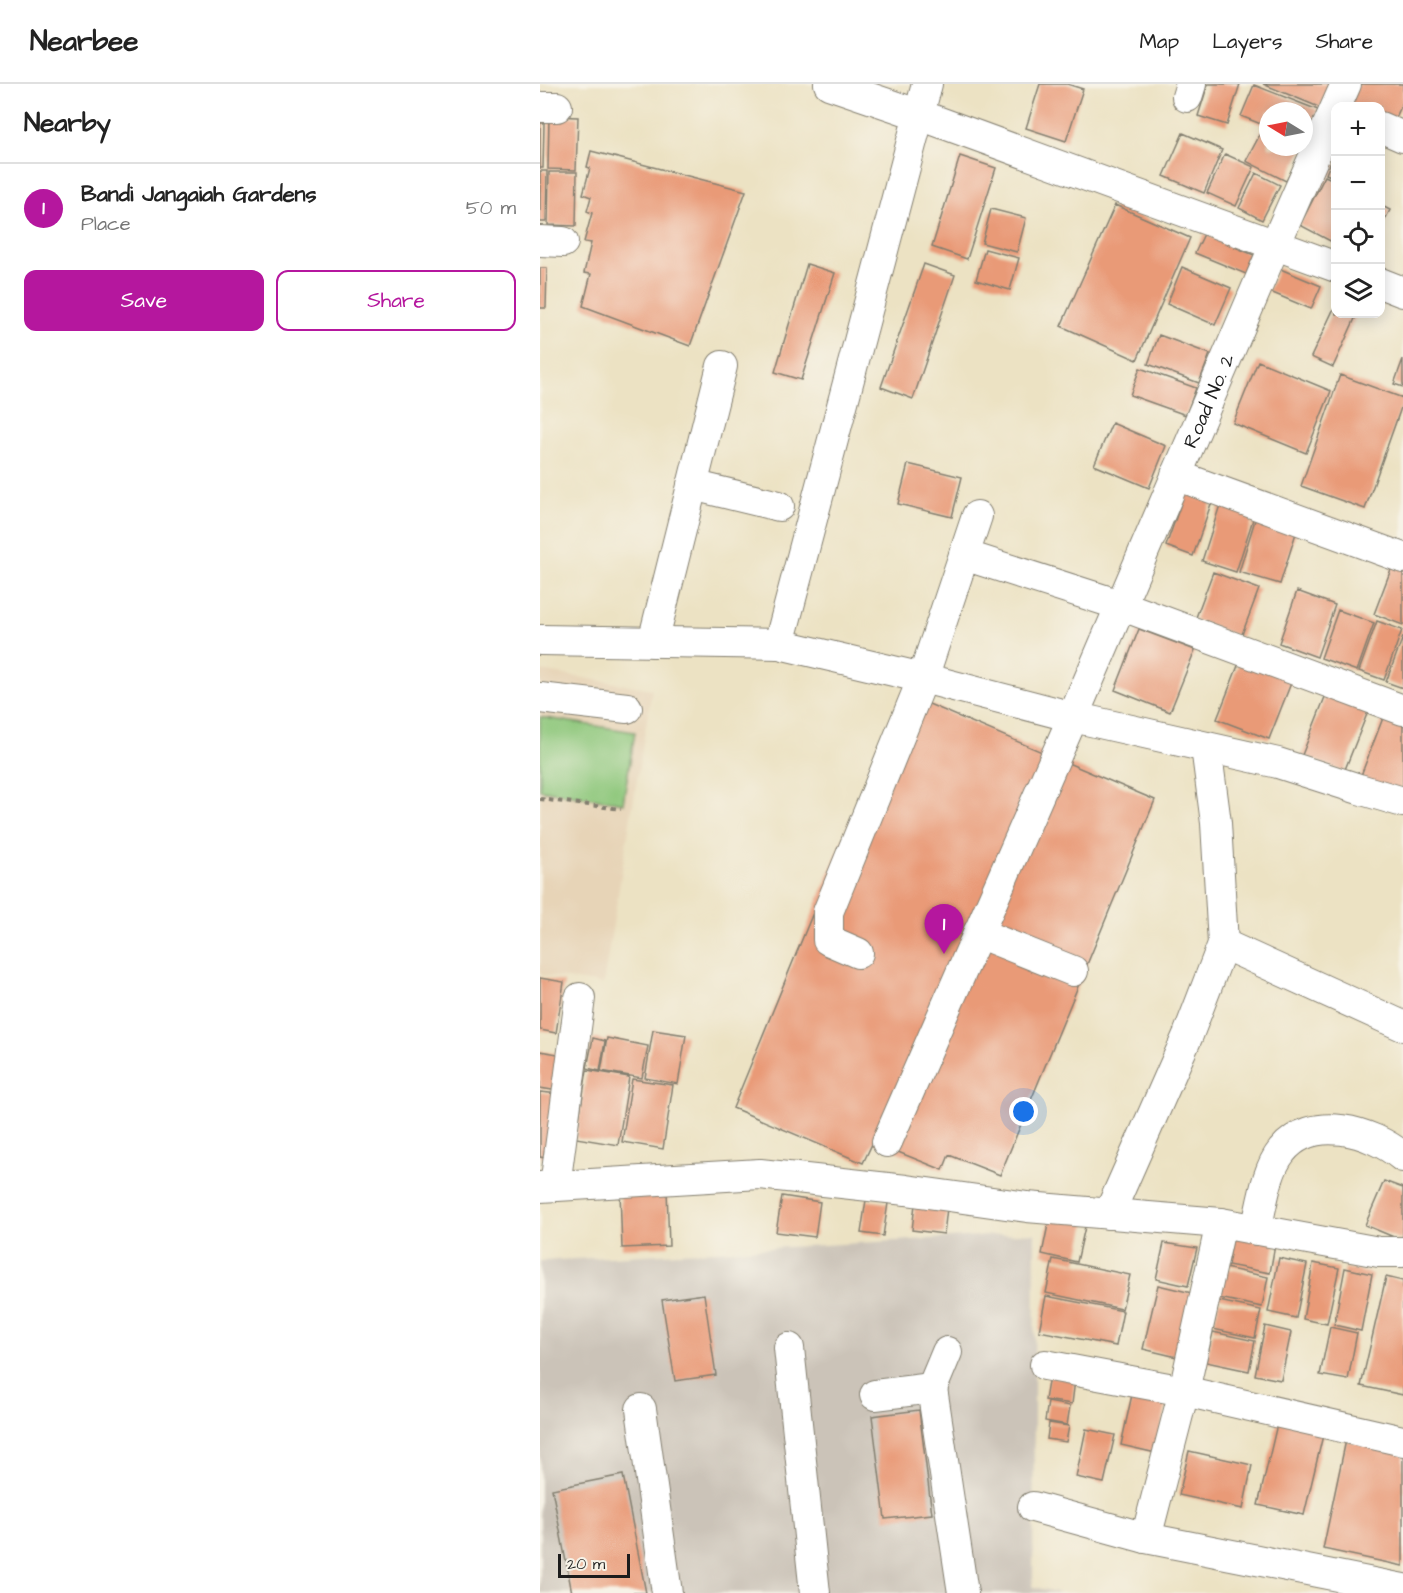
<!DOCTYPE html>
<html lang="en">
<head>
<meta charset="utf-8">
<style>
  :root { --surface:#fff; --page:#f2f2f2; --text:#222; --muted:#767676; --line:#e0e0e0; --accent:#b5179e }
  body { margin:0; font-family:"Architects Daughter",sans-serif; background:var(--page); color:var(--text) }
  .controls { position:absolute; right:18px; top:18px; display:grid; overflow:hidden; border-radius:12px; box-shadow:0 3px 15px #0003 }
  .controls button { width:54px; height:54px; display:grid; place-items:center; padding:0; border:0; border-bottom:2px solid var(--line); background:var(--surface); color:var(--text); font:30px sans-serif }
  .compass { position:absolute; left:719px; top:18px; width:54px; height:54px; border-radius:50%; background:var(--surface); box-shadow:0 3px 15px #0003; rotate:280deg }
  .scale { position:absolute; left:18px; bottom:15px; width:72px; box-sizing:border-box; padding-left:6px; border:3px solid #1c1c1c; border-top:0; font-size:16px; line-height:21px; white-space:nowrap; color:#1c1c1c; -webkit-text-stroke:4px #f7f3e8; paint-order:stroke }
  .you { position:absolute; left:484px; top:1028px; width:21px; height:21px; margin:-15px; border:4px solid #fff; border-radius:50%; background:#1a73e8; box-shadow:0 0 0 9px #1a73e833 }
  .badge { display:grid; place-items:center; width:39px; height:39px; border-radius:50%; background:var(--accent); color:#fff; font-size:20px; font-weight:700 }
  .pin { position:absolute; translate:-50% -50px; filter:drop-shadow(0 2px 3px #0008) }
  .pin::after { content:''; position:absolute; top:32px; width:21px; height:18px; background:inherit; clip-path:polygon(0 0,100% 0,50% 100%) }
  .list { margin:0; padding:0; list-style:none }
  h2 { display:flex; justify-content:space-between; align-items:center; height:78px; margin:0; padding:0 24px; font-size:26px }
  h2 small { font-size:20px; font-weight:400; color:var(--muted) }
  .list li { display:grid; grid-template-columns:39px 1fr auto; gap:18px; align-items:center; box-sizing:border-box; height:90px; padding:0 24px; border-top:2px solid var(--line) }
  .list b { display:block; font-size:22px; white-space:nowrap }
  .list p { margin:0; font-size:20px; white-space:nowrap; color:var(--muted) }
  .list em { font-size:20px; font-style:normal; color:var(--muted) }
  .actions { display:flex; gap:12px; padding:18px 24px }
  .actions a { flex:1; padding:14px 0; border:2px solid var(--accent); border-radius:12px; text-align:center; font-size:21px; color:var(--accent) }
  .actions .main { background:var(--accent); color:#fff }
  .icon { flex:none; width:33px; height:33px; fill:none; stroke:currentColor; stroke-width:2; stroke-linecap:round; stroke-linejoin:round }
  .map { position:relative; flex:none; width:863px; height:1509px; overflow:hidden }
  header { display:flex; align-items:center; gap:36px; box-sizing:border-box; height:84px; padding:0 30px; background:var(--surface); border-bottom:2px solid var(--line) }
  header strong { font-size:28px }
  nav { display:flex; gap:33px; margin-inline-start:auto; font-size:21px }
  main { display:flex }
  aside { flex:1; background:var(--surface) }
  .map>svg:first-child { display:block }
  .built { fill:#e7d4b7 }
  .industrial { fill:#cbc3b8 }
  .green { fill:#8ec77b; stroke:#55724c; stroke-width:1.5 }
  .building { fill:#e99a77 }
  .lines { fill:none; stroke-linecap:round; stroke-linejoin:round }
  .minor-casing { stroke:#847f70; stroke-width:32 }
  .path { stroke:#847f70; stroke-width:4; stroke-dasharray:4.5 4.5; stroke-linecap:butt }
  .minor { stroke:#fff; stroke-width:30 }
  .labels { text-anchor:middle; stroke-width:5; stroke-linejoin:round; paint-order:stroke }
  .street-label { font-size:20px; fill:#1c1c1c; stroke:#f7f3e8 }
</style>
</head>
<body>
<header>
<strong>Nearbee</strong>
<nav><a>Map</a><a>Layers</a><a>Share</a></nav>
</header>
<main>
<aside>
<h2>Nearby<small></small></h2>
<ul class="list">
<li><span class="badge">1</span><div><b>Bandi Jangaiah Gardens</b><p>Place</p></div><em>50 m</em></li>
</ul>
<div class="actions"><a class="main">Save</a><a>Share</a></div>
</aside>
<div class="map">
<svg width="863" height="1509" viewBox="0 0 863 1509">
  <rect width="100%" height="100%" fill="#f7f3e8"/>
  <filter id="ink" filterUnits="userSpaceOnUse"><feTurbulence type="fractalNoise" baseFrequency=".0167" numOctaves="2"/><feDisplacementMap in="SourceGraphic" scale="12" xChannelSelector="R" yChannelSelector="G"/><feConvolveMatrix kernelMatrix="1 2 1 2 8 2 1 2 1" color-interpolation-filters="sRGB"/></filter>
  <filter id="wash" filterUnits="userSpaceOnUse"><feTurbulence type="fractalNoise" baseFrequency=".008" numOctaves="4" result="noise"/><feDisplacementMap in="SourceGraphic" scale="24" xChannelSelector="R" yChannelSelector="G"/><feGaussianBlur stdDeviation="1.35" result="paint"/><feColorMatrix in="noise" values="0 0 0 0 0 0 0 0 0 0 0 0 0 0 0 0 0 1.4 0 .05"/><feComposite in="paint" operator="in"/></filter>
  <g filter="url(#wash)">
    <rect width="100%" height="100%" fill="#ece2c3"/>
    <path class="built" d="M0 587 112 605 63 900 0 891Z"/>
    <path class="industrial" d="M495 1149 493 1503 520 1509H0V1177Z"/>
    <path class="green" d="M0 633 95 648 83 719 0 706Z"/>
    <g id="blocks">
      <path class="building" d="M500 0H527L543 5 526 57 486 44Z
        M668 0H700L687 41 658 32Z
        M723 0H791L781 24Z
        M818 0H863V18L852 42 840 37V22H808Z
        M714 1 778 26 764 61V27H728V43L701 32Z
        M9 32 38 33 36 86 8 85Z
        M0 39H4L3 84H0Z
        M724 43 728 45V63L763 64 746 97 706 77Z
        M643 49 682 66 664 109 624 92Z
        M796 65V94L786 90Z
        M51 67 206 107 150 262 43 222 51 190 44 189 51 159 44 158 52 129 47 127 51 113 43 110 50 84 47 83Z
        M685 70 714 83 696 122 667 109Z
        M420 72 456 84 427 175 392 163Z
        M0 87H7L6 138H0Z
        M9 88H37L36 142 8 141Z
        M716 89 740 101 722 136 699 124Z
        M785 92 796 97V160L760 141Z
        M575 121 650 154 597 276 521 242Z
        M840 121 850 126 840 145Z
        M451 125 486 134 477 168 442 159Z
        M664 150 714 171 706 190 655 169Z
        M445 165 479 174 470 206 436 196Z
        M267 180 295 189 261 296 235 288Z
        M384 180 415 191 373 315 341 303Z
        M642 183 691 204 675 241 627 220Z
        M0 184H7L6 224H0Z
        M738 184 781 202 771 225 728 207Z
        M796 220V230H817L793 283 771 273Z
        M619 251 670 270 659 299 608 280Z
        M863 275V303L854 300Z
        M718 277 791 307 766 369 693 339Z
        M600 284 656 304 646 331 590 311Z
        M800 291 863 314V318L825 425 761 402Z
        M572 339 626 362 609 404 554 381Z
        M368 380 422 393 412 433 358 420Z
        M645 408 672 417 653 472 626 462Z
        M680 421 714 432 696 488 662 477Z
        M715 436 756 449 740 500 699 488Z
        M853 480 863 484V541L834 530Z
        M673 488 719 505 701 553 655 536Z
        M757 507 795 521 777 573 739 559Z
        M798 526 834 539 817 587 781 574Z
        M837 537 862 546 844 596 819 587Z
        M599 545 655 566 630 628 575 606Z
        M863 553V604L846 598Z
        M701 574 753 594 729 655 677 635Z
        M787 608 829 625 804 688 762 671Z
        M363 609 615 716 460 1091 409 1071 403 1086 333 1058 323 1079 193 1024Z
        M846 626 863 633V700L860 709 820 694Z
        M0 894 24 898 16 949 0 946Z
        M113 946 146 951 138 1000 105 994Z
        M53 954 65 957 60 987 47 984Z
        M67 954 108 962 102 994 61 987Z
        M0 967 24 971 18 1007 0 1004Z
        M47 986 89 993 78 1061 36 1054Z
        M92 995 133 1001 123 1065 82 1058Z
        M0 1008 19 1010 11 1075 0 1073Z
        M844 1097 863 1104V1151L861 1156 825 1141Z
        M127 1106 129 1162 82 1164 80 1108Z
        M242 1112 280 1118 275 1153 236 1148Z
        M326 1116 348 1119 343 1152 321 1149Z
        M375 1120 407 1124 404 1150 372 1146Z
        M511 1126 547 1134 537 1178 502 1170Z
        M694 1147 736 1155 730 1189 688 1181Z
        M624 1159 657 1164 648 1202 616 1195Z
        M739 1174 767 1180 756 1234 728 1228Z
        M513 1175 590 1191 582 1225 506 1209Z
        M773 1179 799 1184 787 1240 763 1235Z
        M685 1184 728 1193 722 1223 679 1214Z
        M805 1184 832 1190 821 1247 794 1241Z
        M846 1193 863 1197V1311L821 1302Z
        M618 1201 652 1209 637 1273 603 1265Z
        M164 1210 176 1291 135 1297 122 1216Z
        M506 1212 583 1227 576 1262 499 1247Z
        M679 1217 721 1226 715 1254 673 1245Z
        M725 1242 751 1248 741 1296 715 1291Z
        M790 1243 817 1249 808 1296 780 1291Z
        M673 1248 715 1257 709 1287 666 1278Z
        M509 1292 535 1296 532 1320 505 1316Z
        M593 1306 628 1314 616 1369 581 1361Z
        M508 1318 530 1322 527 1341 505 1337Z
        M379 1326 392 1430 345 1435 332 1332Z
        M738 1336 784 1347 764 1431 718 1421Z
        M509 1339 529 1342 526 1358 507 1355Z
        M546 1345 575 1351 564 1399 536 1393Z
        M806 1356 863 1368V1482L783 1465Z
        M649 1367 712 1381 703 1425 639 1411Z
        M83 1391 106 1509H32L12 1405Z"/>
    </g>
  </g>
  <g filter="url(#ink)">
    <use href="#blocks" fill-opacity="0" stroke="#847f70" stroke-width="1.5"/>
    <g class="lines">
      <g class="minor-casing">
        <g id="minor">
          <path d="M289 0 380 31 796 183"/>
          <path d="M647 13 651 0"/>
          <path d="M0 23H17"/>
          <path d="M840 43 863 53"/>
          <path d="M0 157 23 158"/>
          <path d="M840 199 863 208"/>
          <path d="M636 391 863 474"/>
          <path d="M152 401 239 422"/>
          <path d="M424 471 580 521 863 626"/>
          <path d="M0 556 239 560 383 594 533 633 738 679 819 705 863 718"/>
          <path d="M113 558 182 282"/>
          <path d="M239 560 387 0"/>
          <path d="M0 614 87 624"/>
          <path d="M438 849 533 887"/>
          <path d="M683 860 863 942"/>
          <path d="M318 869 288 856V828L383 594 437 432"/>
          <path id="s1" d="M347 1058 533 633 735 161 806 0"/>
          <path d="M15 1102 40 914"/>
          <path d="M0 1103 220 1090 366 1106 487 1123 681 1139"/>
          <path d="M569 1130 648 951 683 860 676 739 666 663"/>
          <path d="M716 1146C722 1122 726 1086 742 1067 772 1029 832 1047 863 1073"/>
          <path d="M249 1264 275 1509"/>
          <path d="M505 1281 644 1307 863 1357"/>
          <path d="M392 1304 407 1268"/>
          <path d="M335 1311 392 1304 423 1509"/>
          <path d="M101 1325 127 1509"/>
          <path d="M493 1423 606 1454 863 1505"/>
          <path d="M606 1454 644 1307 681 1139 839 1168H863"/>
        </g>
      </g>
      <path class="path" d="M0 715 81 725"/>
      <use href="#minor" class="minor"/>
    </g>
  </g>
  <g class="labels">
    <g class="street-label">
      <text dy="7" stroke="none"><textPath href="#s1" startOffset="808">Road No. 2</textPath></text>
    </g>
  </g>
</svg>
<div class="controls">
<button>+</button>
<button>−</button>
<button><svg class="icon" aria-label="locate" viewBox="0 0 24 24"><circle cx="12" cy="12" r="6"/><path d="M12 2v4M12 18v4M2 12h4M18 12h4"/></svg></button>
<button><svg class="icon" aria-label="layers" viewBox="0 0 24 24"><path d="M12 4l9 5-9 5-9-5zM3 14l9 5 9-5"/></svg></button>
</div>
<svg class="compass" viewBox="-18 -18 36 36"><path d="M0-13l5 13h-10z" fill="#e53935"/><path d="M0 13l5-13h-10z" fill="#767676"/></svg>
<div class="scale">20 m</div>
<div class="you"></div>
<div class="pin badge" style="left:404px;top:870px">1</div>
</div>
</main>
</body>
</html>
